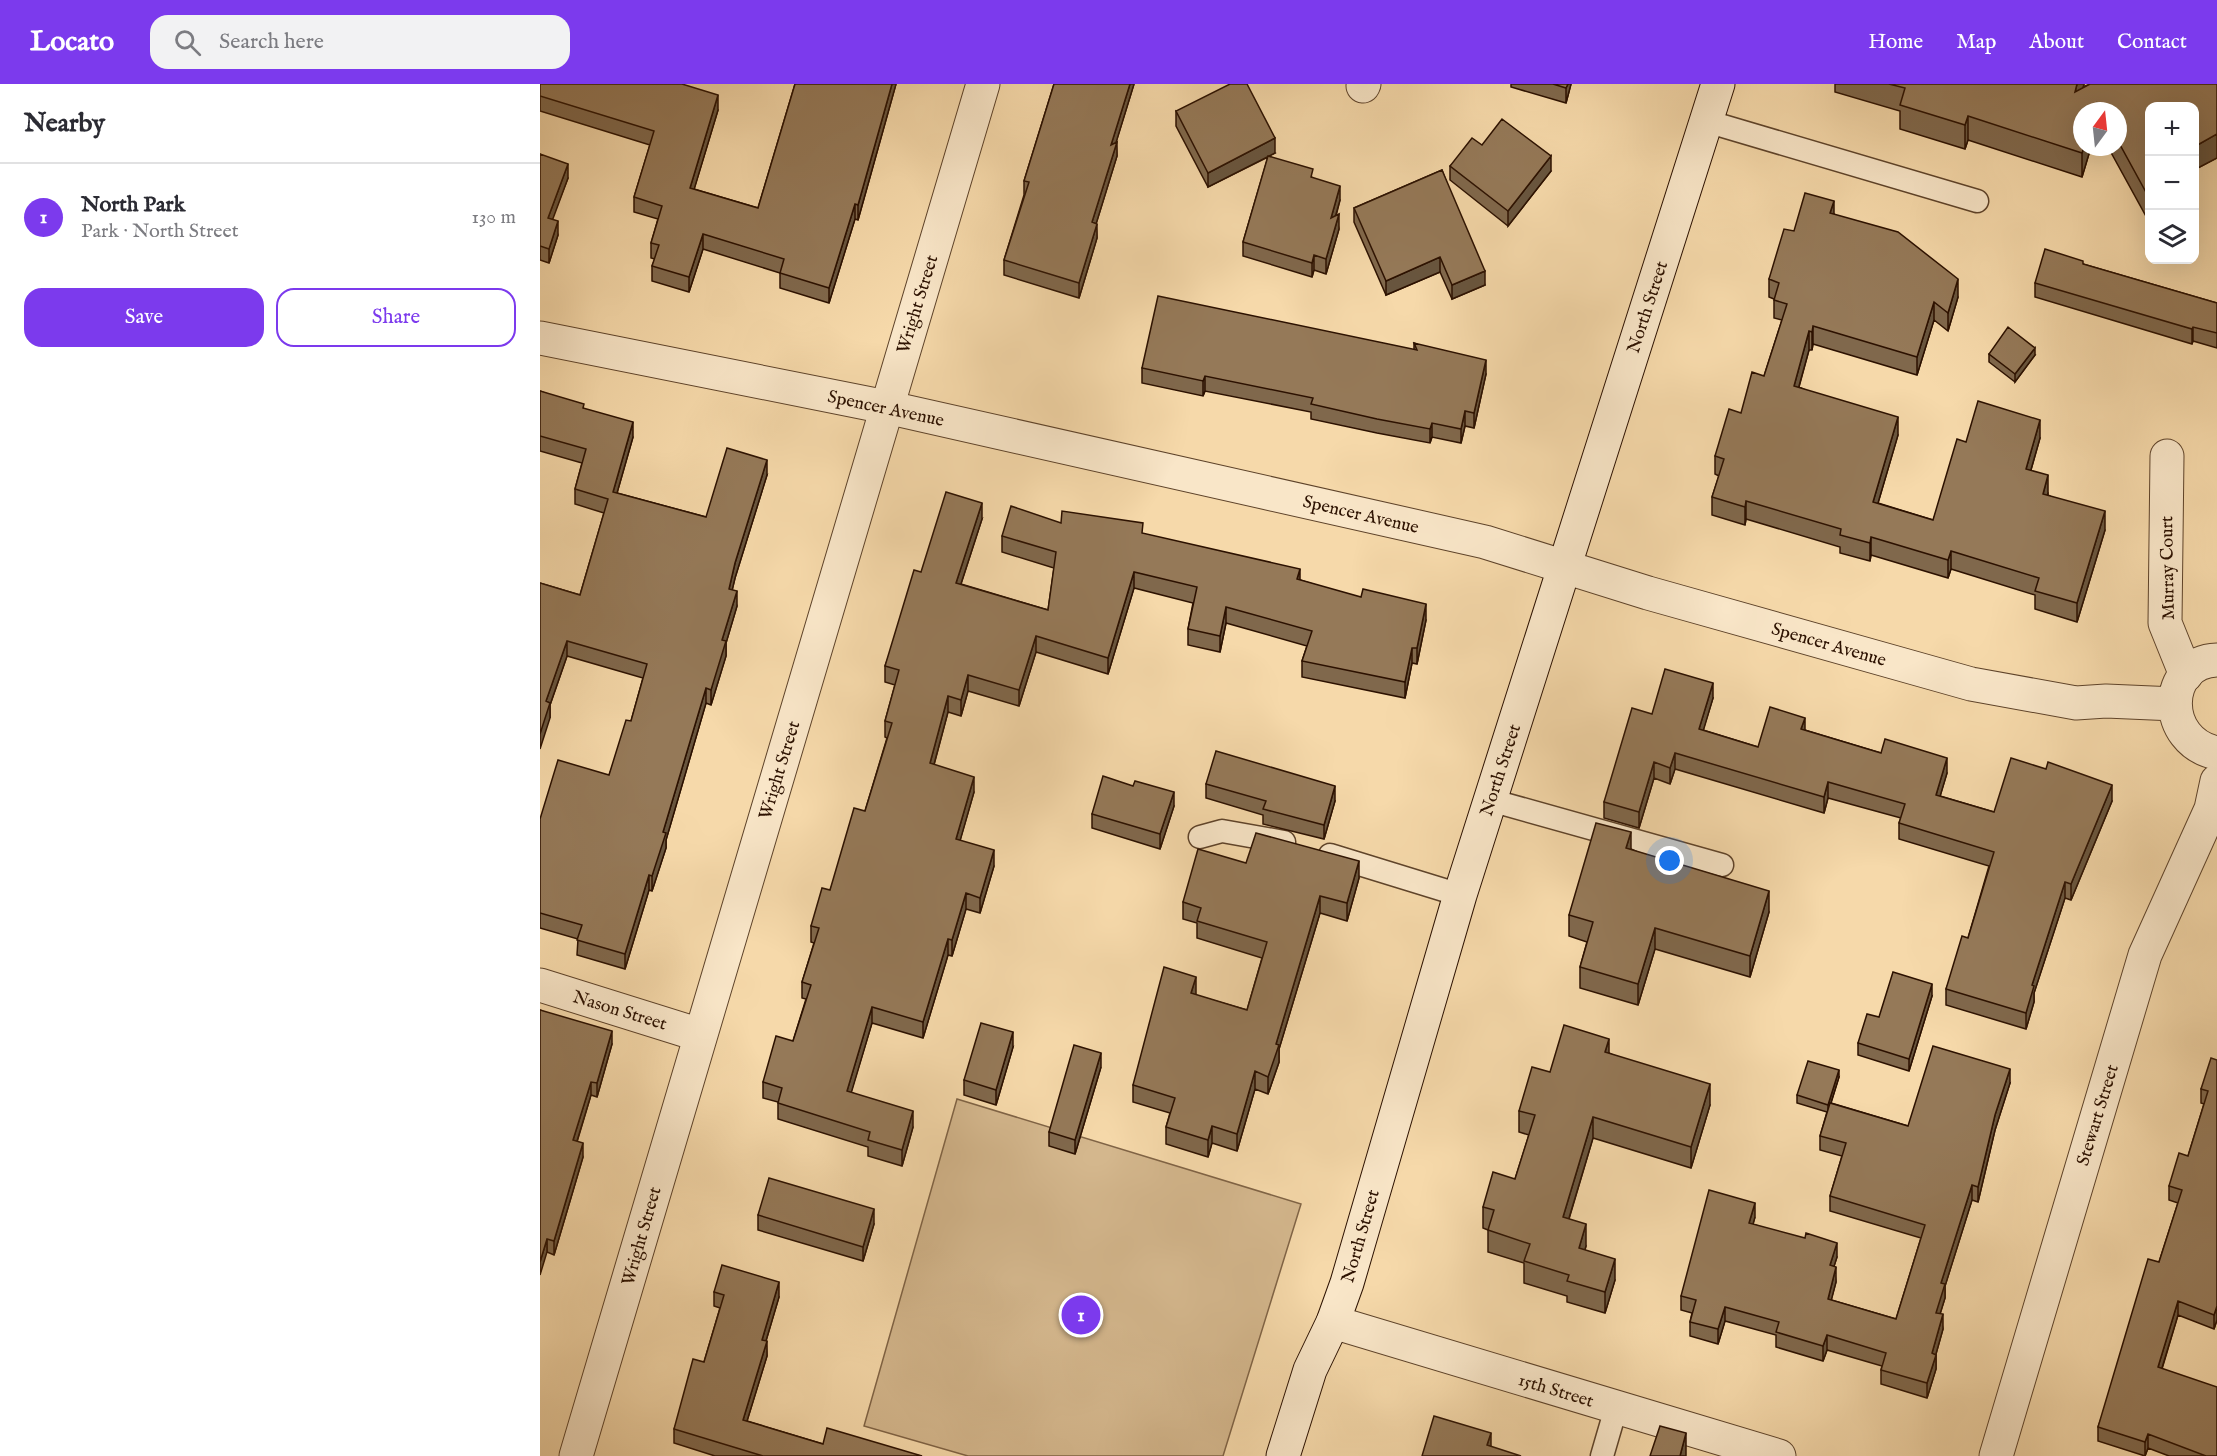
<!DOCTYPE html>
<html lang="en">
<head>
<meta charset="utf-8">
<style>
  :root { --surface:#fff; --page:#f2f2f3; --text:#2b2b33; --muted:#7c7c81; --line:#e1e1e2; --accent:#7c3aed }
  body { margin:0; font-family:"IM FELL English",serif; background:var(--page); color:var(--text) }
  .controls { position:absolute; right:18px; top:18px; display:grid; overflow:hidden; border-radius:12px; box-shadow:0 6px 24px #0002 }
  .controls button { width:54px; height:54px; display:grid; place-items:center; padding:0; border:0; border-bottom:2px solid var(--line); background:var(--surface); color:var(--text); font:30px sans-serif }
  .compass { position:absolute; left:1533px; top:18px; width:54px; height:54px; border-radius:50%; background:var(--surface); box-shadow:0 6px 24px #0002; rotate:15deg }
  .you { position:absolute; left:1130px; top:777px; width:21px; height:21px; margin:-15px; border:4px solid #fff; border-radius:50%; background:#1a73e8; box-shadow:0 0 0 9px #1a73e833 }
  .badge { display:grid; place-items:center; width:39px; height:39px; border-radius:50%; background:var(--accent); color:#fff; font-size:20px; font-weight:700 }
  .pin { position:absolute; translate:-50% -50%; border:3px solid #fff; box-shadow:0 2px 6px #0006 }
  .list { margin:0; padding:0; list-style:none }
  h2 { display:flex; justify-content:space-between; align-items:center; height:78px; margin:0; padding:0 24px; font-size:26px }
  h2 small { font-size:20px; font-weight:400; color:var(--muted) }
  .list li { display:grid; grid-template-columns:39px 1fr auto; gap:18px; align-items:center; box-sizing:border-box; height:108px; padding:0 24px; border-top:2px solid var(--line) }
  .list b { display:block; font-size:22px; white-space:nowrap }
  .list p { margin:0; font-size:20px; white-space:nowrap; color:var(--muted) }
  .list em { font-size:20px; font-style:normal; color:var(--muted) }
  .actions { display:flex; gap:12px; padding:18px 24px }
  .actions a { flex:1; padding:14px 0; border:2px solid var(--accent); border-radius:18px; text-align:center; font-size:21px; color:var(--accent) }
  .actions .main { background:var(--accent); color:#fff }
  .icon { flex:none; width:33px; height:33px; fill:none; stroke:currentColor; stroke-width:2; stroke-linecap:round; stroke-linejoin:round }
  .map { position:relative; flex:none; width:1677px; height:1372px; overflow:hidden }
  header { display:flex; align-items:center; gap:36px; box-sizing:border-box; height:84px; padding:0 30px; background:var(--accent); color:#fff }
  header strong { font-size:28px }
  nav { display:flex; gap:33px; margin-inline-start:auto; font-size:21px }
  .search { width:420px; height:54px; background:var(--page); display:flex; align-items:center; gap:15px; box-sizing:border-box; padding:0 21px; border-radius:18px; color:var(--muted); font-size:22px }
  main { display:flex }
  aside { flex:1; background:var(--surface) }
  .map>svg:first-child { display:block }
  .green { fill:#d4b78d; stroke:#806446; stroke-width:1.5 }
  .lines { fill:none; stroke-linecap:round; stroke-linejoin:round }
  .service-casing { stroke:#5e432a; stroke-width:25 }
  .minor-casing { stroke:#5e432a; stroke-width:35 }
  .tertiary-casing { stroke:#5e432a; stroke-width:35 }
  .secondary-casing { stroke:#2c1100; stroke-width:35 }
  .service { stroke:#f9e6c8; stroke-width:22 }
  .minor { stroke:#f9e6c8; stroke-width:33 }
  .tertiary { stroke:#f9e6c8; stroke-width:33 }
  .secondary { stroke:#f9e6c8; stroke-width:33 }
  .wall { fill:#80684c; stroke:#2c1100; stroke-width:1.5 }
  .shaded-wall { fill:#68553e; stroke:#2c1100; stroke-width:1.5 }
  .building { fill:#957958; stroke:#2c1100; stroke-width:1.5 }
  .labels { text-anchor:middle; stroke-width:4.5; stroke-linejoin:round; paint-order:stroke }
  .street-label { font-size:18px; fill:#2c1100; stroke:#f9e6c8 }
</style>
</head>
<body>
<header>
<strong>Locato</strong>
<div class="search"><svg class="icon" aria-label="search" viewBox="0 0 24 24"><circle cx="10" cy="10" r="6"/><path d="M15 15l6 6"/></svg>Search here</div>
<nav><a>Home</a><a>Map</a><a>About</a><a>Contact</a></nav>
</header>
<main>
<aside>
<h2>Nearby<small></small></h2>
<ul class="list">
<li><span class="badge">1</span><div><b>North Park</b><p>Park · North Street</p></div><em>130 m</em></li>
</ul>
<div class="actions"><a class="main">Save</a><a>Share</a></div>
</aside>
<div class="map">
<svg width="1677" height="1372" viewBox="0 0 1677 1372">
  <rect width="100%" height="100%" fill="#f6d9aa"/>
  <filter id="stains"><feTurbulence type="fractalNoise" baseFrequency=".00333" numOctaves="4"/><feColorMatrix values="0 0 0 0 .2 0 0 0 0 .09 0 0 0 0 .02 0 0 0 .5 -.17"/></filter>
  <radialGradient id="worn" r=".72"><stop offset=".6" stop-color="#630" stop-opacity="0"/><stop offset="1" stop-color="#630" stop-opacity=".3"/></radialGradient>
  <path class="green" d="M417 1015 761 1120 683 1372H428L324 1342Z"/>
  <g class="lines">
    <g class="service-casing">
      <path id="service" d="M1166 37 1437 117
        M950 716 1182 781
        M660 753 682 747 744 758
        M790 771 920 811
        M1062 1372 1076 1324"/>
    </g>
    <g class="minor-casing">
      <path id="minor" d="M823 2 824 0
        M1627 372 1625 539 1646 591
        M0 901 160 951
        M793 1238 1239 1372
        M36 1372 443 0
        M1456 1372 1605 871 1671 725 1677 697"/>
    </g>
    <g class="tertiary-casing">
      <path id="tertiary" d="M0 254 346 323 945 458 1108 509 1431 600 1536 619 1566 617 1635 620
        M1677 576C1622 578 1621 658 1677 669"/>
    </g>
    <g class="secondary-casing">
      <path id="secondary" d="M743 1372 770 1286 793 1238 807 1199 920 811 1178 0"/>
    </g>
    <use href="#service" class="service"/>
    <use href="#minor" class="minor"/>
    <use href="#tertiary" class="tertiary"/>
    <use href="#secondary" class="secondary"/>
  </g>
  <path class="wall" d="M0 0 178 26 154 105 218 124 255 0H356L318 136 315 135 289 219 240 204V189L163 165 149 208 112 197V182L115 175 111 174V159L118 135 94 128V113L110 61 0 27Z
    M514 0H594L576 58 577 72 556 140 557 154 539 214 464 191V176L484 111V97Z
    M971 0H1031L1026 19 971 3Z
    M1295 0H1544L1543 3 1550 0H1677V74L1654 86V22H1610V133L1607 134 1568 63H1578V27H1542V63H1551L1542 93 1428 56 1425 65 1360 45V27L1295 8Z
    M636 27 735 69 729 72 773 94 800 116 796 132 799 145 786 190 774 186 772 193 703 172V158L728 73 668 103 636 42Z
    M942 61 1011 87 968 142 910 96V82Z
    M0 70 28 94 12 135 18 151 9 179 0 176Z
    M902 86 945 201 912 215 900 188 846 211 814 138V124Z
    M1294 130 1418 213 1408 247 1394 236 1377 291 1273 260 1272 266H1269L1259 303 1358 351 1338 419 1393 436 1426 358 1500 354 1491 386 1508 409V411L1565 446 1537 538 1495 525V511L1411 485 1408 494 1331 471 1330 477 1300 469V463L1206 435 1205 441 1172 431V413L1179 392 1175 390V372L1201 329 1224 292 1242 236 1234 234V215L1229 213V195L1254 147Z
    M1543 180 1677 219V264L1653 257 1652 260 1495 213V199Z
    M874 259 946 290 934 344 925 342 921 359 892 353 890 359 837 349 771 335V328L665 307 663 312 602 299V284L874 266Z
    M1449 270 1495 271 1475 298 1449 278Z
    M0 307 44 325 93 353 77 409 166 433 227 391 195 494 192 506 197 522 186 559V572L171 621 166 619 126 756V764L112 807 109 806 85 885 37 871 38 855 0 844V735L69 691 91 637 103 594 27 572 10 621V634L0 499 40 511 64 429 35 420V405L42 379 0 367Z
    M442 435 421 500 508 526 514 484 462 468V452L521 439 603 450 760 496 886 536 877 580 872 579 865 614 762 593V577L767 562 686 539 680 568 648 561V545L653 519 594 504 568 590 496 568 479 622 428 607 421 632 408 628 394 681 434 708 420 756 454 782 440 829 426 825 412 872 408 871 383 954 332 939 311 1008 373 1043 362 1082 328 1072V1063L238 1035V1018L223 1014V998L253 957 266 915 262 914V898L274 859 271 858V842L290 806 325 727 347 654 345 653V637L355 601 345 598V582L381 488Z
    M1173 614 1163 646 1218 663 1265 646 1407 689 1400 712 1454 728 1572 717 1531 816 1525 814 1494 909V918L1486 945 1406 921V905L1428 854 1449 782 1359 755V739L1361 734 1288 714 1284 729 1135 685 1130 700 1114 694 1099 744 1064 734V718L1112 630Z
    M666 700 795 717 784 755 723 740V731L666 714Z
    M634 722 620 765 552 744V730Z
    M1091 765 1229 828 1210 893 1115 865 1098 921 1040 904V883L1047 858 1029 852V831Z
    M706 779 819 794 807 837 780 829 739 965V978L728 1010 715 1005 697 1067 672 1059 668 1073 626 1060V1043L630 1029 593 1018V1001L655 911 707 926 722 874 657 854V839L643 835V818Z
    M1392 912 1369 987 1318 971V959L1339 933Z
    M0 926 72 960 57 1013 51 1011 37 1058 43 1073 14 1171 7 1168Z
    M473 963 456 1021 424 1011V996Z
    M1069 969 1170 1021 1151 1084 1053 1054 1029 1135 1046 1162 1045 1166 1075 1196 1065 1229 1027 1218V1212L984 1199V1179L948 1168V1146L943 1144V1123L975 1095 989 1051 979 1048V1027L1010 988Z
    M1677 976V1236L1674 1245 1638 1231 1622 1285 1677 1372H1629L1608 1364 1605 1372 1558 1357V1343L1619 1178 1638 1119 1629 1116V1102L1648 1072 1664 1020 1661 1019V1005Z
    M561 983 535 1070 509 1062V1048Z
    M1299 993 1291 1019 1368 1042 1470 999 1455 1046 1438 1118 1432 1116 1405 1202V1214L1400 1230 1403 1245 1396 1270V1285L1387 1314 1341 1300V1286L1342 1282 1287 1266 1283 1277 1236 1263V1251L1185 1237 1178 1260 1150 1252V1238L1152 1229 1141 1226V1212L1215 1133 1213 1140 1297 1173 1294 1182 1296 1198 1291 1216 1356 1235 1381 1154 1290 1127V1112L1302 1072 1280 1066V1052L1287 1028 1257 1019V1011Z
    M218 1131 334 1140 323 1177 218 1146Z
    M174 1208 239 1213 226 1257 227 1272 207 1337 283 1360 382 1372H175L134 1359V1345L164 1278 180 1224 174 1222Z"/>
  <path class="shaded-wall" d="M352 0H356L318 136V121Z
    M590 0H594L571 75V61Z
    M1028 0H1031L1026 19V4Z
    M1537 0H1544L1535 32V8Z
    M178 11V26L150 119V104Z
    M1428 32V56L1425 65V41Z
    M1677 50V74L1654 86V63Z
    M735 54V69L668 103V89Z
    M577 58V72L552 153V138Z
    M1544 63H1551L1542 93V69Z
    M1011 72V87L968 142V127Z
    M28 80V94L8 148V134Z
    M800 102V116L791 148V134Z
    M1610 109V133L1607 134V110Z
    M1294 117V135L1290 129Z
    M315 120V135L289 219V204Z
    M799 130V145L786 190V175Z
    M18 137V151L9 179V165Z
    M557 140V154L539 214V199Z
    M163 150V165L149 208V193Z
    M774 171V186L772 193V179Z
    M900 173V188L846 211V197Z
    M945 187V201L912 215V201Z
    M1418 195V213L1408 247V229Z
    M1394 218V236L1377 291V273Z
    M1273 242V260L1272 266V248Z
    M1653 243V257L1652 260V245Z
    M1269 247V266L1254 320V302Z
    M1495 264V271L1475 298V290Z
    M946 276V290L934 344V329Z
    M665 292V307L663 312V297Z
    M925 327V342L921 359V345Z
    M1358 333V351L1333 436V418Z
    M1500 336V354L1486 403V385Z
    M93 338V353L73 423V408Z
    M892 339V353L890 359V345Z
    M227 376V391L195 494 189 520V505L195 479Z
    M1508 391V409L1503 428V410Z
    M1206 417V435L1205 441V423Z
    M442 419V435L416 515V499Z
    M1565 427V446L1537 538V519Z
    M1331 453V471L1330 477V459Z
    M1411 467V485L1408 494V476Z
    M760 485V501L757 495Z
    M594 488V504L568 590V574Z
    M197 507V522L186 559V572L171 621V606L182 556Z
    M886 520V536L877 580V564Z
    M686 523V539L680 568V552Z
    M496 552V568L479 622V606Z
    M27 557V572L10 621V634L0 665V650L6 617Z
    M872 564V579L865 614V598Z
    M428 591V607L421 632V616Z
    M1173 599V614L1159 661V645Z
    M166 604V619L126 756V764L112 807V792L123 748Z
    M408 612V628L390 695V679Z
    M1265 634V649L1261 645Z
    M1135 669V685L1130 700V684Z
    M1407 674V689L1396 726V711Z
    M1114 678V694L1099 744V728Z
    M434 693V708L416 771V755Z
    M1288 698V714L1284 729V713Z
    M1572 701V717L1531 816V800Z
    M795 702V717L784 755V741Z
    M634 708V722L620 765V750Z
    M1091 748V770L1086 764Z
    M454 766V782L440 829V814Z
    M819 777V794L807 837V819Z
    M109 791V806L85 885V870Z
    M1525 798V814L1494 909V918L1486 945V929L1492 901Z
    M1229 807V828L1210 893V872Z
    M426 809V825L412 872V856Z
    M780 812V829L739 965V978L728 1010V993L736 960Z
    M1115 844V865L1098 921V900Z
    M408 855V871L383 954V938Z
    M656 893V910L651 927V909Z
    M1392 900V912L1369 987V975Z
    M332 923V939L307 1023V1007Z
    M72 947V960L57 1013V999Z
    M473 948V963L456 1021V1006Z
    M1069 955V976L1065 968Z
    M561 969V983L535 1070V1056Z
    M1470 985V999L1455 1046 1438 1118V1103L1455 1031Z
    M1299 986V993L1288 1028V1021Z
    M715 987V1005L697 1067V1050Z
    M51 998V1011L33 1070V1056Z
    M1170 1000V1021L1151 1084V1063Z
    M373 1027V1043L362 1082V1066Z
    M1053 1033V1054L1023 1154V1133Z
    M672 1042V1059L668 1073V1056Z
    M43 1059V1073L14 1171V1157Z
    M1432 1101V1116L1405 1202V1214L1396 1243V1229L1401 1199Z
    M1215 1119V1133L1209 1154V1139Z
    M334 1125V1140L323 1177V1163Z
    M1046 1140V1162L1039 1185V1164Z
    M7 1155V1168L0 1191V1178Z
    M1297 1159V1173L1290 1195V1181Z
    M1075 1175V1196L1065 1229V1208Z
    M1296 1183V1198L1288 1229V1215Z
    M239 1198V1213L222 1270V1256Z
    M1638 1217V1231L1618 1297V1283Z
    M1677 1222V1236L1674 1245V1231Z
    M1185 1223V1237L1178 1260V1245Z
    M1403 1230V1245L1392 1284V1269Z
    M1287 1251V1266L1283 1277V1262Z
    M227 1257V1272L203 1350V1336Z
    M1396 1271V1285L1387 1314V1299Z
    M951 1349V1368L947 1361Z
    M1146 1349V1372H1140Z
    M1608 1350V1364L1605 1372V1358Z"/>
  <path class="building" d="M0 0H142L178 11 150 104 218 124 255 0H352L318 121 315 120 289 204 240 189 244 175 163 150 149 193 112 182 119 161 111 159 122 122 94 113 114 47 0 12Z
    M514 0H590L571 61 577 58 552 138 557 140 539 199 464 176 489 98 484 97Z
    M690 0H707L735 54 668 89 636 27Z
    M1013 0H1028L1026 4Z
    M1349 0H1537L1535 8 1550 0H1677V50L1654 63V22H1610V109L1607 110 1578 57V27H1561L1557 19 1554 27H1542V63H1544L1542 69 1428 32 1425 41 1360 21 1365 4Z
    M962 35 1011 72 968 127 910 82 932 54 942 61Z
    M0 70 28 80 8 134 18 137 9 165 0 162Z
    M728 72 773 85 771 93 800 102 791 134 799 130 786 175 774 171 772 179 703 158Z
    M902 86 945 187 912 201 900 173 846 197 814 124Z
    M1265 109 1294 117 1290 129 1358 148 1418 195 1408 229 1394 218 1377 273 1273 242 1272 248 1269 247 1254 302 1358 333 1333 418 1393 436 1417 355 1426 358 1438 317 1500 336 1486 385 1508 391 1503 410 1565 427 1537 519 1495 507 1499 494 1411 467 1408 476 1331 453 1330 459 1300 451 1301 445 1206 417 1205 423 1172 413 1184 375 1175 372 1189 325 1201 329 1212 288 1224 292 1247 220 1234 216 1239 199 1229 195 1244 145 1254 147Z
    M1505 165 1543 177V180L1677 219V249L1653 243 1652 245 1495 199Z
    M618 212 877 266 874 259 946 276 934 329 925 327 921 345 892 339 890 345 837 335 771 320 773 314 665 292 663 297 602 284Z
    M1468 243 1495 264 1475 290 1449 270Z
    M0 307 44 320 43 324 93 338 73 408 166 433 187 364 227 376 195 479 189 505 197 507 182 556 186 557 171 606 166 604 123 748 126 749 112 792 109 791 85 870 37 856 42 841 0 829V735L18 676 69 691 86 636 91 637 107 580 27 557 6 617 10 619 0 650V499L40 511 68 415 35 405 46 365 0 352Z
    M406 408 442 419 416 499 508 526 516 468 462 452 471 422 521 439 522 427 603 439 602 449 760 485 757 495 821 513 823 505 886 520 877 564H872L865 598 762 577 772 547 686 523 680 552 648 545 657 503 594 488 568 574 496 552 479 606 428 591 421 616 408 612 390 679 434 693 416 755 454 766 440 814 426 809 412 856 408 855 383 938 332 923 307 1007 373 1027 362 1066 328 1056 330 1048 238 1019 242 1004 223 998 236 952 253 957 271 901 262 898 279 844 271 842 282 804 290 806 314 724 325 727 352 639 345 637 359 586 345 582 374 486 381 488Z
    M1125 585 1173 599 1159 645 1218 663 1230 623 1265 634 1261 645 1341 669 1345 655 1407 674 1396 711 1454 728 1471 674 1506 685 1508 678 1572 701 1531 800 1525 798 1492 901 1494 902 1486 929 1406 905 1422 852 1428 854 1454 768 1359 739 1365 720 1288 698 1284 713 1135 669 1130 684 1114 678 1099 728 1064 718 1092 624 1112 630Z
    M676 667 795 702 784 741 723 725 726 717 666 700Z
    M563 692 593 702 595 697 634 708 620 750 552 730Z
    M1056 739 1091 748 1086 764 1229 807 1210 872 1115 844 1098 900 1040 883 1053 838 1029 831Z
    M716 749 819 777 807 819 780 812 736 960 739 961 728 993 715 987 697 1050 672 1042 668 1056 626 1043 635 1014 593 1001 624 883 656 893 651 909 707 926 727 858 657 837 661 824 643 818 658 765 706 779Z
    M1353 888 1392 900 1369 975 1318 959 1327 930 1339 933Z
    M0 926 72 947 57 999 51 998 33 1056 43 1059 14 1157 7 1155 0 1178Z
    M441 939 473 948 456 1006 424 996Z
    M1024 941 1069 955 1065 968 1170 1000 1151 1063 1053 1033 1023 1133 1046 1140 1039 1164 1075 1175 1065 1208 1027 1197 1029 1191 984 1177 990 1160 948 1146 954 1126 943 1123 953 1088 975 1095 995 1031 979 1027 992 983 1010 988Z
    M534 961 561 969 535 1056 509 1048Z
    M1393 962 1470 985 1455 1031 1438 1103 1432 1101 1401 1199 1405 1200 1396 1229 1403 1230 1392 1269 1396 1271 1387 1299 1341 1286 1346 1269 1287 1251 1283 1262 1236 1248 1239 1238 1185 1223 1178 1245 1150 1238 1156 1216 1141 1212 1169 1106 1215 1119 1209 1139 1265 1154 1266 1149 1297 1159 1290 1181 1296 1183 1288 1215 1356 1235 1385 1141 1290 1112 1306 1059 1280 1052 1290 1019 1368 1042Z
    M1671 974 1677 976V1222L1674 1231 1638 1217 1618 1283 1677 1303V1372H1666L1608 1350 1605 1358 1558 1343 1608 1175 1619 1178 1642 1106 1629 1102 1639 1069 1648 1072 1668 1007 1661 1005Z
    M1268 977 1299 986 1288 1021 1257 1011Z
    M229 1094 334 1125 323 1163 218 1131Z
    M182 1181 239 1198 222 1256 227 1257 203 1336 283 1360 287 1344 382 1372H223L134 1345 153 1275 164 1278 184 1211 174 1208Z
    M894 1332 951 1349 947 1361 981 1372H882Z
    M1120 1342 1146 1349 1140 1372H1110Z"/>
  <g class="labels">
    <g class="street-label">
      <text transform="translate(377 220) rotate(-73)" y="6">Wright Street</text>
      <text transform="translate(1107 223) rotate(-72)" y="6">North Street</text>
      <text transform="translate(346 324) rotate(12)" y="6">Spencer Avenue</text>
      <text transform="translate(821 430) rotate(13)" y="6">Spencer Avenue</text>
      <text transform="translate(1627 484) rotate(-91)" y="6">Murray Court</text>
      <text transform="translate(1289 560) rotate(16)" y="6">Spencer Avenue</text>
      <text transform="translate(239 686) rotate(-73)" y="6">Wright Street</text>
      <text transform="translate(960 686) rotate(-72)" y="6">North Street</text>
      <text transform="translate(80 926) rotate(17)" y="6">Nason Street</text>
      <text transform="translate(1557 1031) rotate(-73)" y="6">Stewart Street</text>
      <text transform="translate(101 1152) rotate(-74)" y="6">Wright Street</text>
      <text transform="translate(820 1152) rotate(-74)" y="6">North Street</text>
      <text transform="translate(1016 1306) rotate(17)" y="6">15th Street</text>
    </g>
  </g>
  <rect width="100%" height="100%" filter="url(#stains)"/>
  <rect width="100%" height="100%" fill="url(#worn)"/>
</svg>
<div class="controls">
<button>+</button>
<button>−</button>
<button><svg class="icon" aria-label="layers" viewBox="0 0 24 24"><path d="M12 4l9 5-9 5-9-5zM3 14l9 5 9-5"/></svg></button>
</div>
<svg class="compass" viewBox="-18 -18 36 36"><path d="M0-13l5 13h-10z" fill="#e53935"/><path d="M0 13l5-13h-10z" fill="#7c7c81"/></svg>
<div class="you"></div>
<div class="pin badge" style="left:541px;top:1231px">1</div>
</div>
</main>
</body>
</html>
